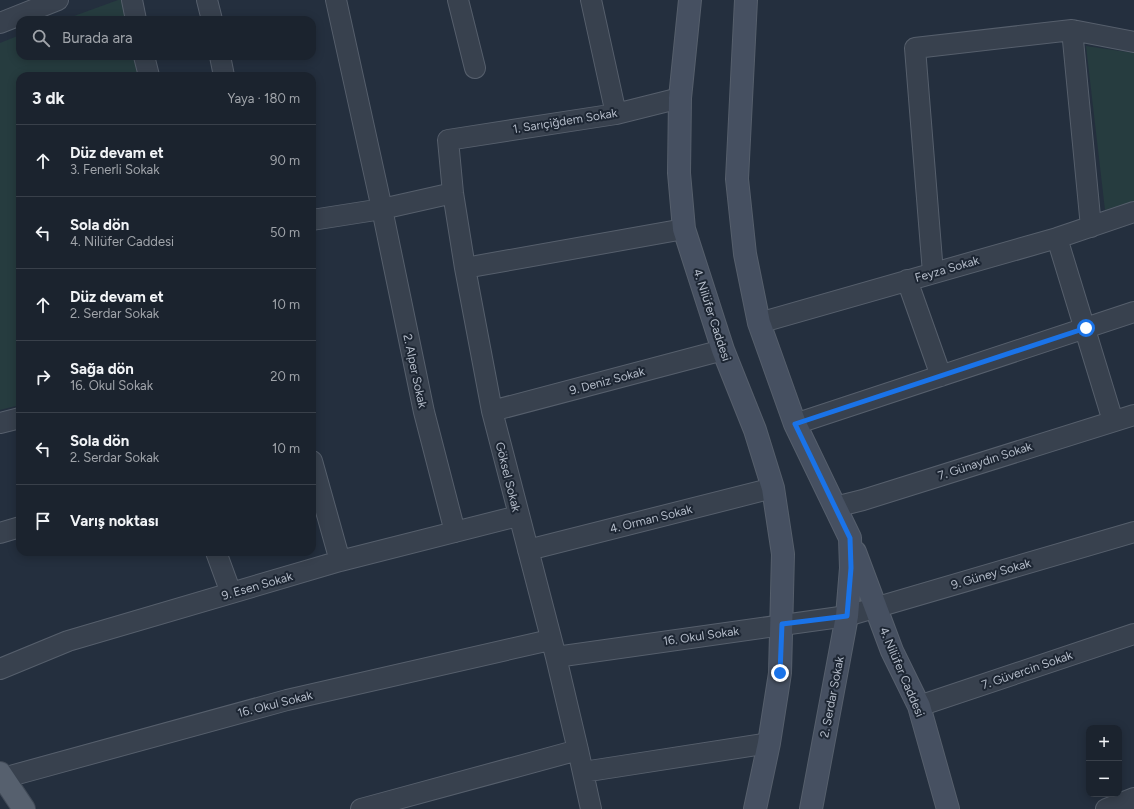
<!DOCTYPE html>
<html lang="tr">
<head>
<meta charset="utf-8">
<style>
  :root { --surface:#1b232e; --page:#282f3a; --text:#f1f3f6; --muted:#a0a4aa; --line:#39404a }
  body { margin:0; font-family:Figtree,sans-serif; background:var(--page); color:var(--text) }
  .controls { position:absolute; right:12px; bottom:12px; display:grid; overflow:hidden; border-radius:8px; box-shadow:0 2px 10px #0003 }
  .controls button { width:36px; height:36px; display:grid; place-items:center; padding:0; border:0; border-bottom:1px solid var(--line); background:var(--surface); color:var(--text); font:20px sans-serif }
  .stop { position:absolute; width:12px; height:12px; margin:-9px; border:3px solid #1a73e8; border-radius:50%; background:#fff }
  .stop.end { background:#1a73e8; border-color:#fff; box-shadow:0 1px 4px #0008 }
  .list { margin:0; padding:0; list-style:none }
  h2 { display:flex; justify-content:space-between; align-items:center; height:52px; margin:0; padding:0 16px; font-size:17px }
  h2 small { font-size:13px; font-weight:400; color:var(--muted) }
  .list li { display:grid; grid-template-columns:26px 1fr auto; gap:12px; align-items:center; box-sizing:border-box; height:72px; padding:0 16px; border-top:1px solid var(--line) }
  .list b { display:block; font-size:15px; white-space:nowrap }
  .list p { margin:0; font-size:13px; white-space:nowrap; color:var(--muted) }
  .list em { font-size:13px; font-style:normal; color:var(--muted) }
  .icon { flex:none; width:22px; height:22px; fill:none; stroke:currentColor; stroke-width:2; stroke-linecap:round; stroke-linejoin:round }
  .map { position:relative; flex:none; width:1134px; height:809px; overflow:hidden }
  .search { position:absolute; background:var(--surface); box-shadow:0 2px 10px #0003; left:16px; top:16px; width:300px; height:44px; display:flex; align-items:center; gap:10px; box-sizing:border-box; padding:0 14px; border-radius:12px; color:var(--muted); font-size:15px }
  .panel { position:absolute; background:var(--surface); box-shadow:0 2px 10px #0003; left:16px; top:72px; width:300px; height:484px; border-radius:12px }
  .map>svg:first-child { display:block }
  .green { fill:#263c3f }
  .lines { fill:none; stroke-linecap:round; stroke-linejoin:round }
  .minor-casing { stroke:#565f6c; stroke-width:22 }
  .secondary-casing { stroke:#565f6c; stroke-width:24 }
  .primary-casing { stroke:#414a57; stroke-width:24 }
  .minor { stroke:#38414e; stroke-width:20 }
  .secondary { stroke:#465061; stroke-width:22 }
  .primary { stroke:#56606e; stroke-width:22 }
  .route { stroke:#1a73e8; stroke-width:5 }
  .labels { text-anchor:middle; stroke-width:4; stroke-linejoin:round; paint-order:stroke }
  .street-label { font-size:12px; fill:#b4bcc9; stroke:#1d2633 }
</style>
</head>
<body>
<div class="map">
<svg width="1134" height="809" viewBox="0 0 1134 809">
  <rect width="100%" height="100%" fill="#242f3e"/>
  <path class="green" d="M118 0H133L137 20H63Z
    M20 35V56H146L150 76H20V405L0 410V43Z
    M1086 46 1134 53V201L1105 210Z"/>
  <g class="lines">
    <g class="minor-casing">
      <path id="minor" d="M132 0 136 20
        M207 0 212 20
        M336 0 382 209 424 412 455 532
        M458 0 475 68
        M591 0 616 114
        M0 23 58 0
        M1072 30 1091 227
        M144 56 149 76
        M220 56 224 76
        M312 220 382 209 453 193
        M1057 238 1113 421
        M465 268 684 229
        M933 273 915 48 1072 30 1134 42
        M907 280 941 376
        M759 323 1057 238 1134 212
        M492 411 723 350
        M0 423 20 418
        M795 424 1134 312
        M312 461 340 561
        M835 507 863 500 1134 415
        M0 533 20 527
        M528 550 773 488
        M216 552 231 593
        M556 657 847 616 1134 532
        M0 669 68 641 340 561 518 516
        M919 706 1134 634
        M583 772 769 743
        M3 778 287 700 550 640
        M361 809 578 750
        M591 809 578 750 556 657 492 411 465 268 453 193 448 140 616 114 680 98
        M1106 809 1134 798"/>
    </g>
    <g class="secondary-casing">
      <path id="secondary" d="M690 0 680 98 679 173 684 229 723 350 755 430 773 488 783 554 780 673 769 743 755 809
        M746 0 737 179 745 254 759 323 795 424 850 538 851 568 847 616 811 809
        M855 552 892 651 919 706 948 809"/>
    </g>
    <g class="primary-casing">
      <path id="primary" d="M0 773 24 809"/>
    </g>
    <use href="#minor" class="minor"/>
    <use href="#secondary" class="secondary"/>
    <use href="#primary" class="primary"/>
  </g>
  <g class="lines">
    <path class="route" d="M780 673 782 624 847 616 851 568 850 538 795 424 1086 328"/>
  </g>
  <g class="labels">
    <g class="street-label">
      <text transform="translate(565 121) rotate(-9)" y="4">1. Sarıçiğdem Sokak</text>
      <text transform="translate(947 269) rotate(-16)" y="4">Feyza Sokak</text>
      <text transform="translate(712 315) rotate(72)" y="4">4. Nilüfer Caddesi</text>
      <text transform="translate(415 371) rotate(78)" y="4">2. Alper Sokak</text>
      <text transform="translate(607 381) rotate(-15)" y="4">9. Deniz Sokak</text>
      <text transform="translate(985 461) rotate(-18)" y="4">7. Günaydın Sokak</text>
      <text transform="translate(508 477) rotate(76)" y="4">Göksel Sokak</text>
      <text transform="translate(651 519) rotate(-14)" y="4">4. Orman Sokak</text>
      <text transform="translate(991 574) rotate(-16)" y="4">9. Güney Sokak</text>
      <text transform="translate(257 586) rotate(-16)" y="4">9. Esen Sokak</text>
      <text transform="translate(701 636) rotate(-8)" y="4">16. Okul Sokak</text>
      <text transform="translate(1027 670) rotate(-19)" y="4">7. Güvercin Sokak</text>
      <text transform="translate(902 672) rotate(67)" y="4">4. Nilüfer Caddesi</text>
      <text transform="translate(832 697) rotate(-79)" y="4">2. Serdar Sokak</text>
      <text transform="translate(275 704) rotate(-14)" y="4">16. Okul Sokak</text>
    </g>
  </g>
</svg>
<div class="controls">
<button>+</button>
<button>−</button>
</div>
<div class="stop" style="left:1086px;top:328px"></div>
<div class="stop end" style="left:780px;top:673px"></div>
<div class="search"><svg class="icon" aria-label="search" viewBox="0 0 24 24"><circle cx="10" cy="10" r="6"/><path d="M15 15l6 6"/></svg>Burada ara</div>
<section class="panel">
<h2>3 dk<small>Yaya · 180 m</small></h2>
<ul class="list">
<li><svg class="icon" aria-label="ahead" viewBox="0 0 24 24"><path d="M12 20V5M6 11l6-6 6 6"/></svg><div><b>Düz devam et</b><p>3. Fenerli Sokak</p></div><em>90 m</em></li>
<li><svg class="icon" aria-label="left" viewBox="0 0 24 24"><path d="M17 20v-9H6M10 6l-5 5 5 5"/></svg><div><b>Sola dön</b><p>4. Nilüfer Caddesi</p></div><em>50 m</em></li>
<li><svg class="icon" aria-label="ahead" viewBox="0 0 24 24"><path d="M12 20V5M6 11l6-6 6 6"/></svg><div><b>Düz devam et</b><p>2. Serdar Sokak</p></div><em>10 m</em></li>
<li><svg class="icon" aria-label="right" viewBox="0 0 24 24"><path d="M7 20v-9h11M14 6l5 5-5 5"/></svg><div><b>Sağa dön</b><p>16. Okul Sokak</p></div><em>20 m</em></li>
<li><svg class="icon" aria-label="left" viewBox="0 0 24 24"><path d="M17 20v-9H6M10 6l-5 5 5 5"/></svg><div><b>Sola dön</b><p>2. Serdar Sokak</p></div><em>10 m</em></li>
<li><svg class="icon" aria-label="arrive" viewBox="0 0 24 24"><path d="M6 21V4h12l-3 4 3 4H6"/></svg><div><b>Varış noktası</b></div></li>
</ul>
</section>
</div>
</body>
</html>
